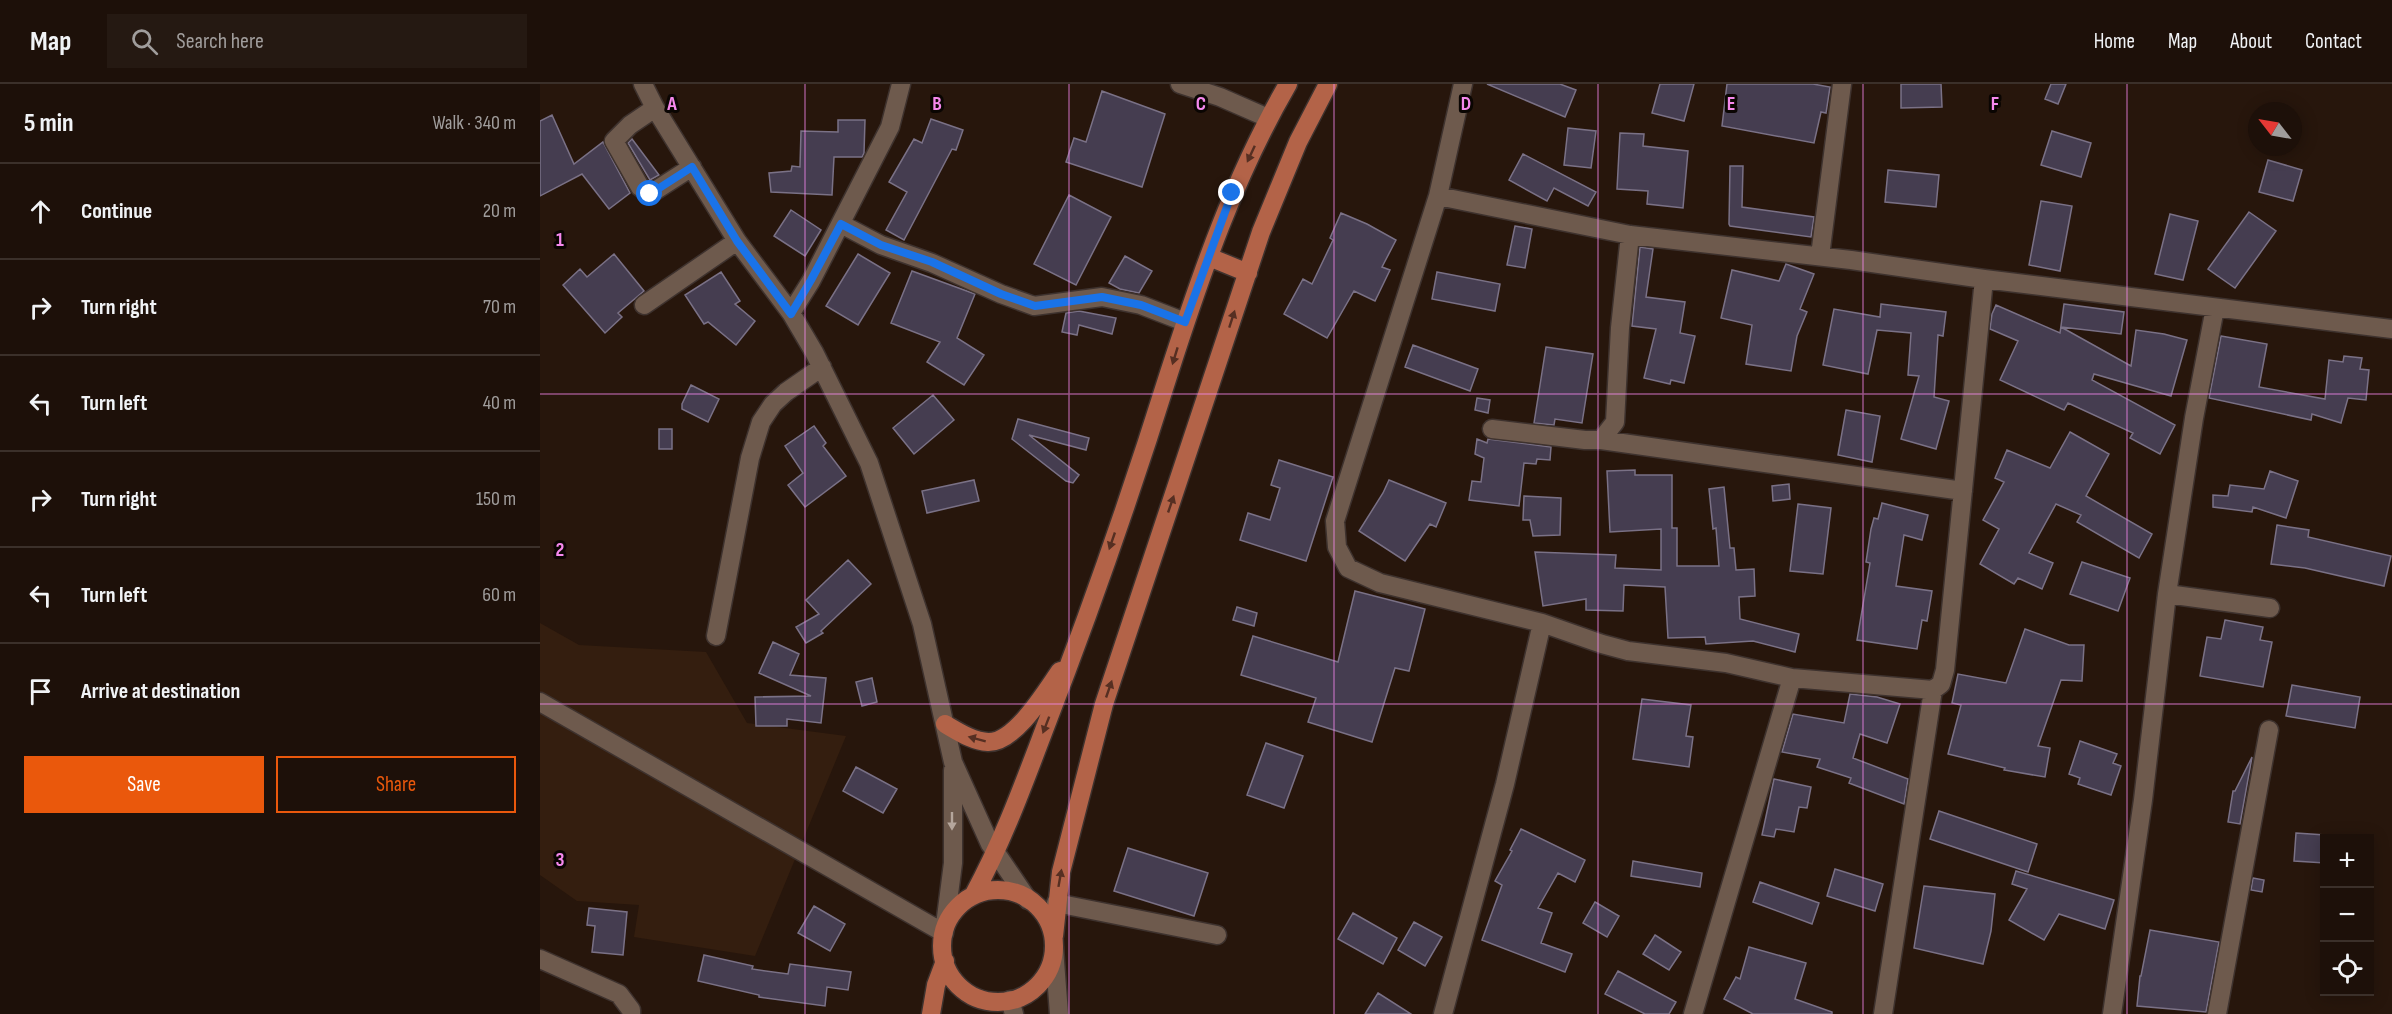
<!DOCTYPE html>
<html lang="en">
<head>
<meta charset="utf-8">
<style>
  :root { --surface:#1d1009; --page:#251912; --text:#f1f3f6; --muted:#a09d9c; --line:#3b302a; --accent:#ea580c }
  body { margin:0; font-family:"Sofia Sans Condensed",sans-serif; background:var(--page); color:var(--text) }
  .controls { position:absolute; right:18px; bottom:18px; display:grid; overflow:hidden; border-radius:0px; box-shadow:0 3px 15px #0003 }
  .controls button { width:54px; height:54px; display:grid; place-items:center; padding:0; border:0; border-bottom:2px solid var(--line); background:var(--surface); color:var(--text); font:30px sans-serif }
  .compass { position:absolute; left:1708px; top:18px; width:54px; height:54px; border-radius:50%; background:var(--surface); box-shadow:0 3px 15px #0003; rotate:301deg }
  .stop { position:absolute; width:18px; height:18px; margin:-14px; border:4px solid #1a73e8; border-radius:50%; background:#fff }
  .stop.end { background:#1a73e8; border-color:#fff; box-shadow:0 2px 6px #0008 }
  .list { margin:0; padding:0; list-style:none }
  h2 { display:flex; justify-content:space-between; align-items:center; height:78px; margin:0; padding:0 24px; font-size:26px }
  h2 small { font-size:20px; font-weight:400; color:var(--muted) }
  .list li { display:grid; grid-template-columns:39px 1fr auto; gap:18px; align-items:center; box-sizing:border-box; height:96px; padding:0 24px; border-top:2px solid var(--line) }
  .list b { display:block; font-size:22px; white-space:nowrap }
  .list em { font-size:20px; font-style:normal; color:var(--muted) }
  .actions { display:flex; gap:12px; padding:18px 24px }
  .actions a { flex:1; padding:14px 0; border:2px solid var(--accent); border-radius:0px; text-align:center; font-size:21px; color:var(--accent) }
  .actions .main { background:var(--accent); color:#fff }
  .icon { flex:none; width:33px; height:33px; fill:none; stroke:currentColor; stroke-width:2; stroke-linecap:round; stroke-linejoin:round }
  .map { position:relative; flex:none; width:1852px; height:930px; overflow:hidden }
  header { display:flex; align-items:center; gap:36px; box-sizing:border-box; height:84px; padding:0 30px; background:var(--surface); border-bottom:2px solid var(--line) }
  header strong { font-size:28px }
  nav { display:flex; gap:33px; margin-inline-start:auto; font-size:21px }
  .search { width:420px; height:54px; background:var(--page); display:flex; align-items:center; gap:15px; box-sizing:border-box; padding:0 21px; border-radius:0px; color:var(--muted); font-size:22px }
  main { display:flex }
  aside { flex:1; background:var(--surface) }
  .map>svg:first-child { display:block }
  .built { fill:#341e0f }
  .building { fill:#453d50; stroke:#7a7186; stroke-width:1.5 }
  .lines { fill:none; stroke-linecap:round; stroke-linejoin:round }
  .minor-casing { stroke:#3e322e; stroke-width:21 }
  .major-casing { stroke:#3e322e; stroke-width:21 }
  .minor { stroke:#6e5a4d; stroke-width:18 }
  .major { stroke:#b36348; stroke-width:18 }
  .oneway { fill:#562f22 }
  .oneway2 { fill:#b5a69c }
  .route { stroke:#1a73e8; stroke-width:8 }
  .grid { fill:none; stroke:#f688ed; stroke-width:1.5; stroke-opacity:0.55 }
  .grid-label { font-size:20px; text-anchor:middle; font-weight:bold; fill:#f688ed; stroke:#0a0502; stroke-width:6; stroke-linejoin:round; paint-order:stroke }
</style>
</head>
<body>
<header>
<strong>Map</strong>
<div class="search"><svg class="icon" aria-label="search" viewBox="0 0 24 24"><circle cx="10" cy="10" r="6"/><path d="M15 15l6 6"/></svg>Search here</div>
<nav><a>Home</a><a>Map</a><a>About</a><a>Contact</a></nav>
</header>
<main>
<aside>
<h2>5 min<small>Walk · 340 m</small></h2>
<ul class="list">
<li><svg class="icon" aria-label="ahead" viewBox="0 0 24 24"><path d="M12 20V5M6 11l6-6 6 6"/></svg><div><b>Continue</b></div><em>20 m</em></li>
<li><svg class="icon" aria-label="right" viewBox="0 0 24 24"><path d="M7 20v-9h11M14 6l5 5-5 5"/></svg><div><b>Turn right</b></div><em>70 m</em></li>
<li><svg class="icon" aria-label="left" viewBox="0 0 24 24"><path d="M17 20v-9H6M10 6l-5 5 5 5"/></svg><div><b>Turn left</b></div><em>40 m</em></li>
<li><svg class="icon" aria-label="right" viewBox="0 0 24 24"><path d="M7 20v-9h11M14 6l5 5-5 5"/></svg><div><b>Turn right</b></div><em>150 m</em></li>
<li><svg class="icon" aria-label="left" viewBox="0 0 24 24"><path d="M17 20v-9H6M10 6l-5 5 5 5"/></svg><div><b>Turn left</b></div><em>60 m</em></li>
<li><svg class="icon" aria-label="arrive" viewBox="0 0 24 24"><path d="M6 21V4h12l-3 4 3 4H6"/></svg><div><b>Arrive at destination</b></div></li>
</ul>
<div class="actions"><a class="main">Save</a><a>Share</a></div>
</aside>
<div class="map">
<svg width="1852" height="930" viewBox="0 0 1852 930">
  <rect width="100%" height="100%" fill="#27160c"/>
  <path class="built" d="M0 539 39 561 166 568 207 639 306 652 215 872 94 853 99 821 37 817 0 791Z"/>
  <path class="building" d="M947 0H1020L1036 6 1025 33Z
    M1120 0H1154L1144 37 1112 29Z
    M1187 0H1273L1290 3 1286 29 1281 28 1274 59 1182 42Z
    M1361 0H1401L1402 23 1361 24Z
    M1511 0H1526L1518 20 1505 15Z
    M562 7 625 30 602 103 526 78 534 54 546 58Z
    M12 31 34 80 63 58 90 109 69 125 42 90 0 112V37Z
    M391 35 423 46 416 66 412 65 364 156 346 146 367 108 349 98 374 55 382 59Z
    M298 36H325L324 69 322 73H294L292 111 231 108 229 89 251 87 252 82 260 83 261 47 298 48Z
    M1028 44 1056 47 1051 84 1024 81Z
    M1512 47 1551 59 1541 93 1501 81Z
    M1080 49 1104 50 1103 62 1148 67 1143 124 1107 120 1108 107 1077 105Z
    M92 55 119 91 110 96 88 59Z
    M983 70 1056 108 1048 122 1014 104 1007 117 969 96Z
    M1728 76 1762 86 1753 117 1719 108Z
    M1190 82H1203L1202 123 1274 133 1271 153 1190 142 1189 140Z
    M1348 86 1399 91 1396 123 1345 118Z
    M529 111 571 133 536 201 494 180Z
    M1501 117 1532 122 1520 187 1489 181Z
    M251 126 281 146 265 172 234 152Z
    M1709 128 1736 147 1695 204 1668 185Z
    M801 129 827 140 856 156 842 183 850 186 835 217 814 207 787 254 744 230 763 195 772 200 793 156 790 154Z
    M1630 130 1658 137 1643 196 1615 190Z
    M975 142 992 145 985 184 967 181Z
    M1100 163 1113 165 1106 213 1145 218 1140 249 1155 252 1144 299 1131 296 1130 300 1104 294 1116 245 1092 242Z
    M74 170 104 207 78 229 82 233 65 249 23 201 40 185 47 193Z
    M318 170 350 189 318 241 286 222Z
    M585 172 612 187 599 209 580 205 569 199Z
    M1246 180 1274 190 1260 225 1267 228 1257 252 1251 287 1206 280 1212 241 1181 234 1192 186 1239 197Z
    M372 187 435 210 417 254 444 271 424 301 387 278 400 258 351 239Z
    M181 188 200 217 195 220 215 237 196 261 168 238 164 240 145 211Z
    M897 188 960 200 955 227 892 215Z
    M1341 220 1406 228 1403 252 1398 251 1394 313 1409 317 1396 365 1361 355 1379 292 1368 291 1371 249 1337 246 1328 290 1283 281 1294 225 1340 233Z
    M1524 220 1584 228 1581 250 1521 243 1591 282 1596 246 1624 250 1647 256 1631 312 1554 290 1552 296 1635 341 1620 370 1590 354 1593 349 1528 319 1524 326 1460 296 1478 257 1450 245 1452 230 1456 221 1520 249Z
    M539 227 576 234 572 250 539 241 537 251 522 248 526 229Z
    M1681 252 1727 260 1719 303 1785 315 1789 276 1803 278 1804 272 1822 274 1820 285 1829 286 1826 316 1808 314 1801 339 1772 330 1771 336 1669 314Z
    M873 261 938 285 930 307 865 283Z
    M1006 263 1053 270 1042 339 1015 335 1014 341 994 339Z
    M151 301 179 315 168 338 142 325V320Z
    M393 311 414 336 374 370 353 344Z
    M937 314 950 316 948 329 935 326Z
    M1306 326 1340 332 1332 378 1298 371Z
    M478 335 549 354 546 366 489 351 539 391 533 399 526 397 472 355Z
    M274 342 286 359 283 362 306 392 265 423 248 401 263 389 245 362Z
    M119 345H132V365H119Z
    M1530 348 1569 370 1546 412 1612 450 1599 474 1537 438 1541 431 1516 420 1489 469 1513 479 1502 505 1478 494 1474 500 1440 480 1459 445 1443 436 1464 398 1455 394 1467 366 1510 384Z
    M937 355 947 359 948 355 1011 363 1010 376 997 375 996 380 984 379 979 422 929 416 932 397 941 398 944 374 935 370Z
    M739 376 793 393 766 477 700 456 708 429 730 436 740 404 731 401Z
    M1095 386V391H1132V444H1137V482H1179L1176 444 1173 445 1169 405 1184 403 1190 464H1194L1196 486 1214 485 1215 512 1199 513 1200 535 1259 550 1255 568 1213 557 1166 560 1165 553 1128 554 1125 503 1084 501 1083 527 1046 526V515L1003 522 995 468 1076 471 1075 484 1121 486V445L1070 448 1067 387Z
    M1730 387 1758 397 1746 434 1713 423 1712 428 1673 423V411L1688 412 1690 401 1724 405Z
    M434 396 439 417 387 429 382 407Z
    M849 396 906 419 896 443 890 440 865 477 819 447 843 409Z
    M1249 400 1250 415 1233 417 1232 402Z
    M984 412 1021 414 1020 451 993 452 990 436H983Z
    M1342 419 1388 431 1382 456 1364 451 1356 502 1392 507 1387 537 1382 536 1377 565 1317 556 1330 479 1326 478 1331 445 1334 434 1338 435Z
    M1258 420 1291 424 1283 490 1250 487Z
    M1737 441 1769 446 1768 453 1851 472 1844 502 1765 484 1731 480Z
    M308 476 331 500 281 547 283 549 266 559 256 543 279 530 266 516Z
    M1542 478 1590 494 1578 527 1530 510Z
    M815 507 885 525 869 587 855 584 832 658 768 638 776 614 701 591 713 552 798 578Z
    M697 523 717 529 714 542 693 536Z
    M1685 536 1723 543 1720 556 1732 558 1723 603 1660 592 1667 553 1681 555Z
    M1485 545 1529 561H1544L1542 597 1521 596 1498 662 1510 664 1505 693 1464 686 1465 684 1408 670 1421 621 1412 619 1418 590 1466 599Z
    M233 558 259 570 250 591 286 594 281 639 247 635V642H216L215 613 271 612 219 589Z
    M332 594 337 618 322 622 316 598Z
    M1752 601 1820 613 1815 644 1746 632Z
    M1310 610 1337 613 1360 620 1347 659 1320 650 1313 674 1368 695 1364 720 1309 699 1311 694 1277 683 1280 675 1242 668 1253 630 1304 639Z
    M1102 615 1151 621 1146 652 1153 653 1149 683 1093 675Z
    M1540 657 1577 670 1573 679 1581 682 1571 711 1538 700 1540 694 1529 690Z
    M726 659 763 672 744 724 707 711Z
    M1712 673 1700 740 1688 738 1693 707H1695Z
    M316 683 357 705 343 729 303 707Z
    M1234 695 1271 703 1267 724 1259 723 1254 748 1236 745 1234 753 1222 751Z
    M1399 727 1497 760 1488 788 1390 755Z
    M981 745 1045 776 1035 798 1018 789 998 824 1012 829 1001 859 1032 870 1025 888 942 856 962 801 955 797 972 767 970 766Z
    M1756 749 1785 751V779L1754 777Z
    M588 764 668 789 654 832 574 807Z
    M1093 777 1162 789 1160 803 1091 792Z
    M1295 785 1343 800 1335 827 1287 812Z
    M1476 787 1574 816 1565 845 1519 830 1504 856 1469 836 1487 805 1472 800Z
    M1713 794 1724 796 1722 808 1711 806Z
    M1220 798 1279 819 1272 840 1213 818Z
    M1384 802 1455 810 1451 847 1443 880 1374 864Z
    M1055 818 1079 832 1067 853 1043 839Z
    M274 822 305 840 290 867 258 849Z
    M49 824 87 828 83 871 52 868 55 842 47 841Z
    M813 829 857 854 843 880 798 855Z
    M874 838 902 853 885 882 858 866Z
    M1610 846 1679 858 1666 928 1597 922 1600 892H1601Z
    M1115 851 1141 868 1129 886 1103 870Z
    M1209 863 1266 879 1255 915 1292 928V930H1213L1184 915 1196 893 1200 895Z
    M164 871 213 882 212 885 248 890 250 880 311 888 308 906 287 903 285 922 219 913V911L158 897Z
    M1078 887 1136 918 1129 930H1105L1065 910Z
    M838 909 871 930H825Z"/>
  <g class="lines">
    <g class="minor-casing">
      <path id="minor" d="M103 0 115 24 197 157 251 229 274 268 329 379 382 540 413 678 450 760 488 816
        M640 0 680 13 728 34
        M923 0 898 112 795 437 797 463 808 484 840 499 1002 539 1062 560 1088 567 1186 579 1252 594 1393 606 1401 600 1405 586 1444 195
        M115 24 90 41 74 57 100 103 110 110 152 83
        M898 112 1090 151 1311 176 1444 195 1852 245
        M301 140 341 161 392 179 461 210 494 222 562 213 601 221 645 238
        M1280 172 1302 0
        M104 221 197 157
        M251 229 271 197 350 43 361 0
        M952 345 1045 356H1061L1075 338 1080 244 1090 151
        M1061 356 1423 407
        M1627 510 1730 524
        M176 552 210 374 221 338 233 320 246 308 282 283
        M0 618 404 849 413 779V686
        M516 819 677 851
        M514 864 519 930
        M0 875 79 910 91 926V930
        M470 916 474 930
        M903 930 965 700 1002 539
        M1153 930 1252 594
        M1343 930 1393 606
        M1572 930 1603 716 1627 510 1654 334 1675 224
        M1677 930 1729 646"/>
    </g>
    <g class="major-casing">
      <path id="major" d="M669 173 708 189
        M405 640C419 648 432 657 448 658 475 659 506 607 520 587
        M402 862a56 56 0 1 1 112 0a56 56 0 1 1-112 0Z
        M433 812C463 757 484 699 506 641 551 525 592 407 629 289 661 190 695 91 748 0
        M514 852 521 788 564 620 721 148 758 58 788 0
        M391 930 396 901 405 877"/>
    </g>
    <use href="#minor" class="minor"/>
    <use href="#major" class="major"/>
  </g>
  <defs><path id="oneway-solid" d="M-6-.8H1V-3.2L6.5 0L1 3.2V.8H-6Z" transform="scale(1.5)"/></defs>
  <g class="oneway">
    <use href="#oneway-solid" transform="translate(711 70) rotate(115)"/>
    <use href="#oneway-solid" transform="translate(692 235) rotate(-72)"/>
    <use href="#oneway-solid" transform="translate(635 272) rotate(107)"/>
    <use href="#oneway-solid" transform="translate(631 420) rotate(-71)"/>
    <use href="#oneway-solid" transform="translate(572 457) rotate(109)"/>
    <use href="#oneway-solid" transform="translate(569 605) rotate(-71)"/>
    <use href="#oneway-solid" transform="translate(506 641) rotate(111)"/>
    <use href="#oneway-solid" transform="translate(437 655) rotate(-165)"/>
    <use href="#oneway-solid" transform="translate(520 794) rotate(-80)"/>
  </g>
  <use class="oneway2" href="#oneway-solid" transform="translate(412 737) rotate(90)"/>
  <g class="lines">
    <path class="route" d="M110 110 152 83 197 157 251 230 271 196 301 140 341 161 392 178 461 210 495 222 562 213 601 221 645 238 692 109"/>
  </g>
  <path class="grid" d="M265 0V930M529 0V930M794 0V930M1058 0V930M1323 0V930M1587 0V930M0 310H1852M0 620H1852"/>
  <g class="grid-label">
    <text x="132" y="26">A</text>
    <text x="397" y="26">B</text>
    <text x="661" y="26">C</text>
    <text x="926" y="26">D</text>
    <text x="1191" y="26">E</text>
    <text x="1455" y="26">F</text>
    <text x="20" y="162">1</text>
    <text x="20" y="472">2</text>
    <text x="20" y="782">3</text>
  </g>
</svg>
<div class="controls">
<button>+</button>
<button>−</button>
<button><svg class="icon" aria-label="locate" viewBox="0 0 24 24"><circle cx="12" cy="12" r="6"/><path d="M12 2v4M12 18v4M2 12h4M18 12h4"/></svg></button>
</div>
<svg class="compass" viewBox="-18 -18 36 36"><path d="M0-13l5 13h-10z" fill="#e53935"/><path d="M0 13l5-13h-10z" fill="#a09d9c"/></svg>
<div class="stop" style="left:110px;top:110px"></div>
<div class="stop end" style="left:692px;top:109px"></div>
</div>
</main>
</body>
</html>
